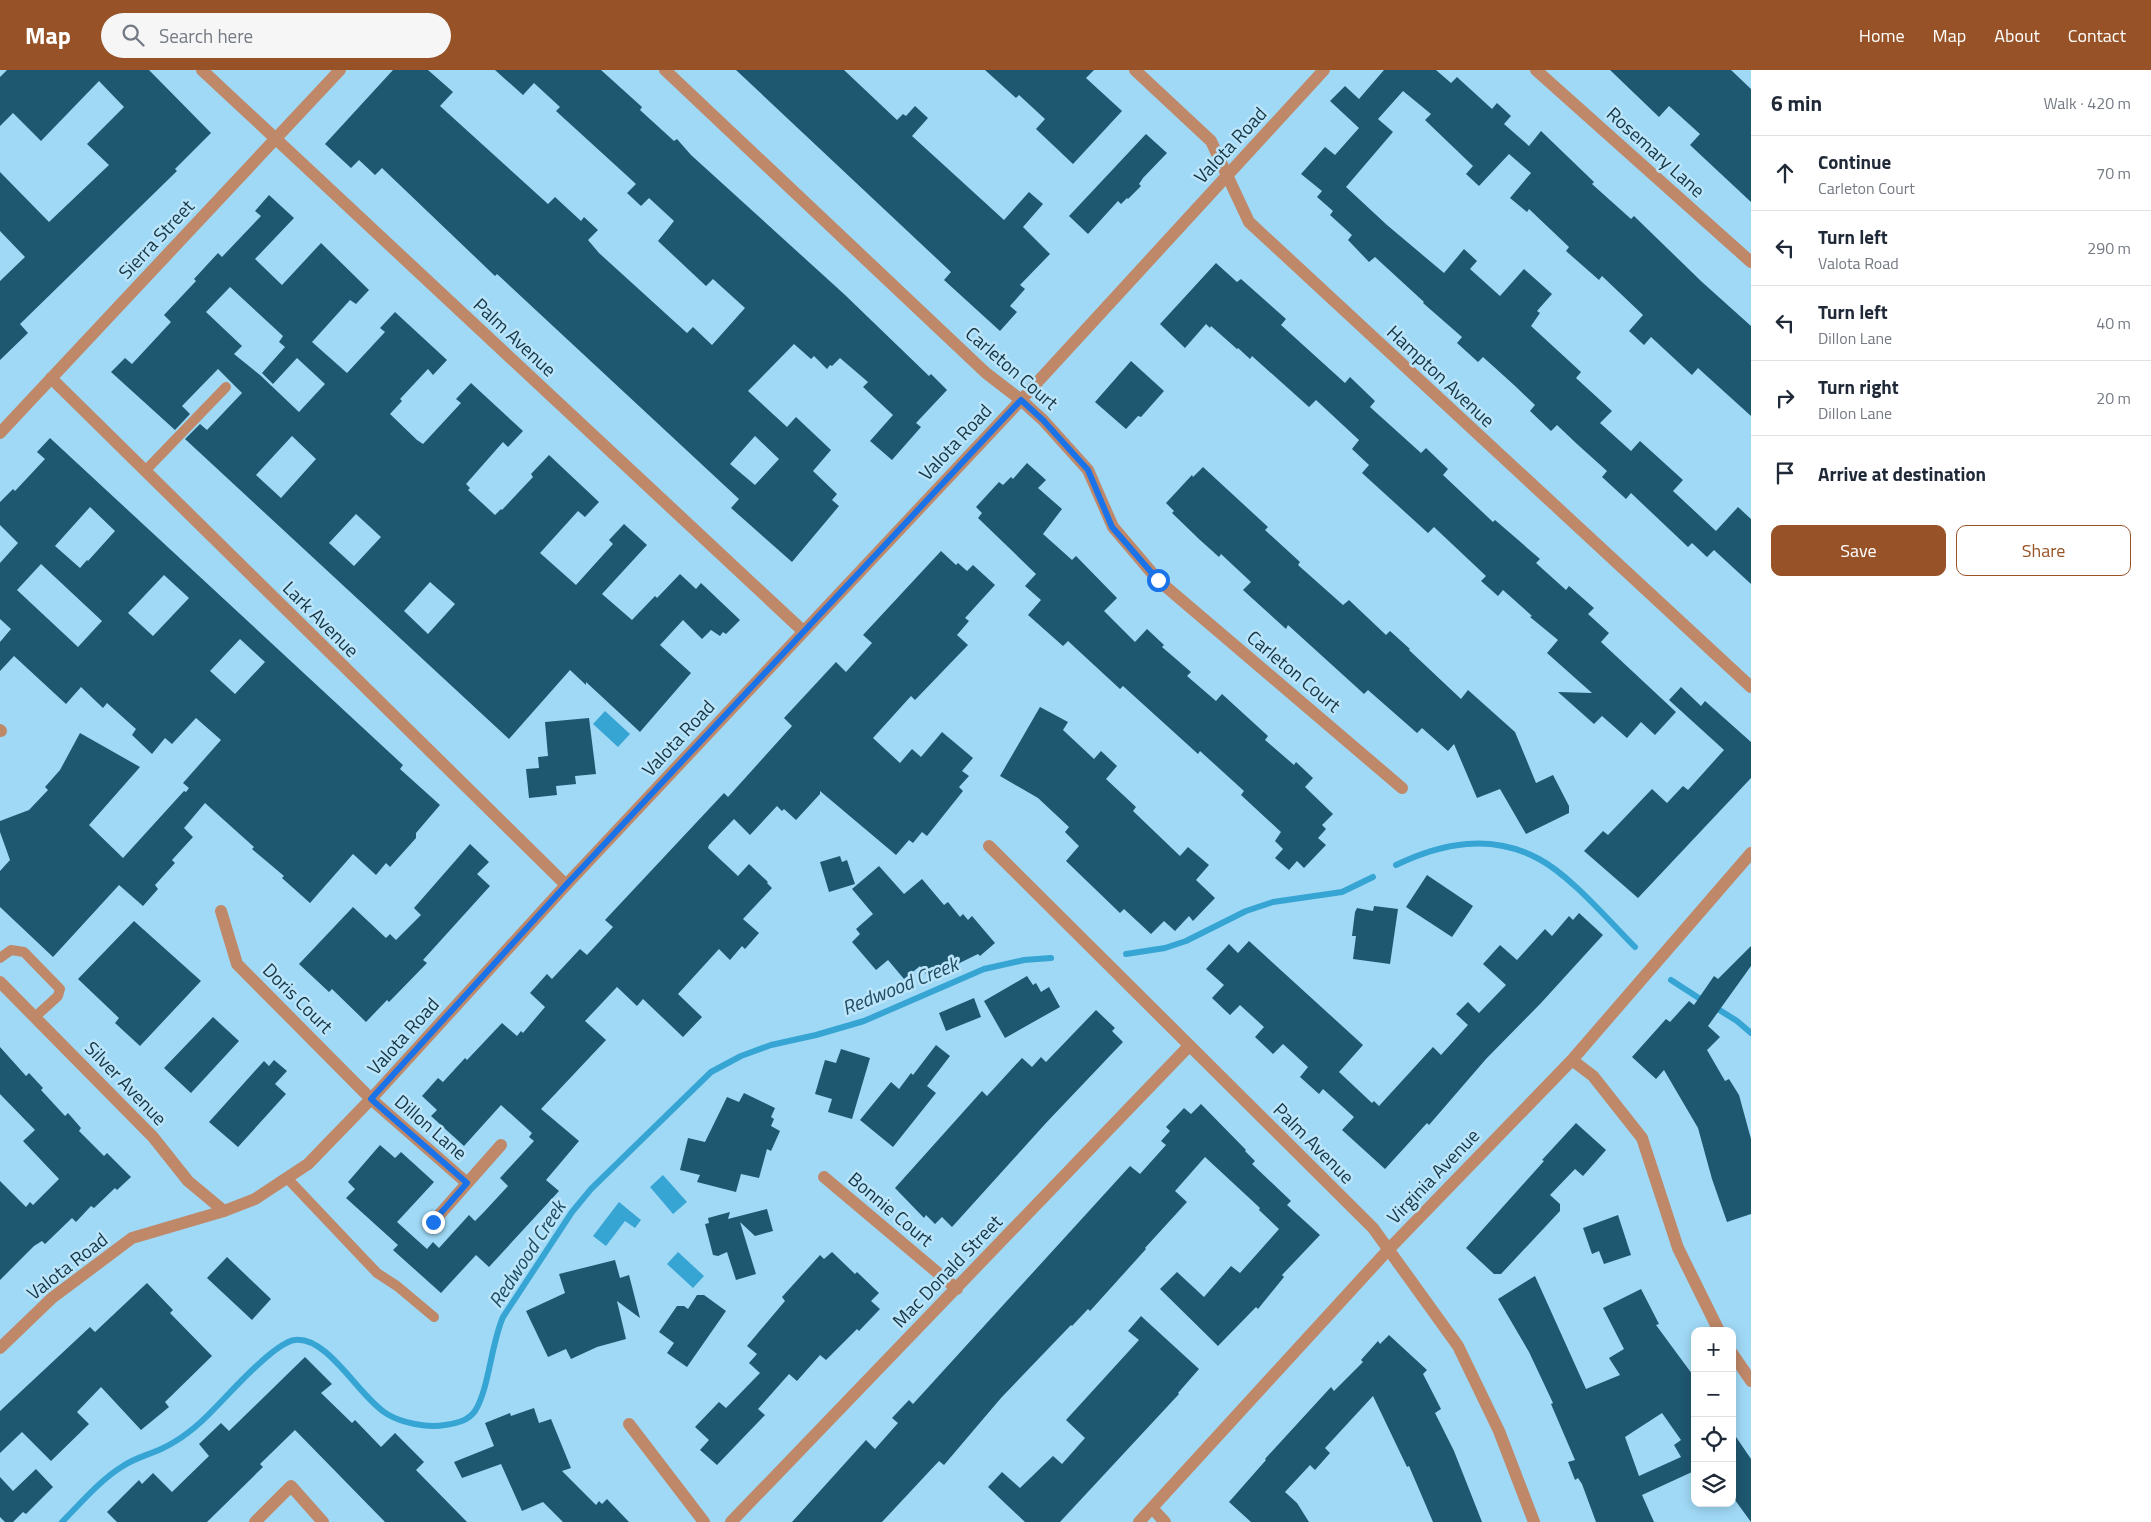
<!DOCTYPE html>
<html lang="en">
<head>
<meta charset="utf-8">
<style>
  :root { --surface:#fff; --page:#f6f6f7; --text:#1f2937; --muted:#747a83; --line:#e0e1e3; --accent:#975327 }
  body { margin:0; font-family:"Titillium Web",sans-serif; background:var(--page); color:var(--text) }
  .controls { position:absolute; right:15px; bottom:15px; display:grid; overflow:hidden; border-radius:10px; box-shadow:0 2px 12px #0003 }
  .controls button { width:45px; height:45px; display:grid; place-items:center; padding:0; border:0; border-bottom:1px solid var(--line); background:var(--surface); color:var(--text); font:25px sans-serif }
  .stop { position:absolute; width:15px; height:15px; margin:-11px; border:4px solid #1a73e8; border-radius:50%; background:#fff }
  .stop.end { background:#1a73e8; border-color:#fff; box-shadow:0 1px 5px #0008 }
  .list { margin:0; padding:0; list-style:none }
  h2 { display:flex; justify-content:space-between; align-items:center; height:65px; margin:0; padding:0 20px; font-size:21px }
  h2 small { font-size:16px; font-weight:400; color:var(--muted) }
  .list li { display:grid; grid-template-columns:32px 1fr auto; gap:15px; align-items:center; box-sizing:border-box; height:75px; padding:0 20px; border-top:1px solid var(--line) }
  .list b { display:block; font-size:19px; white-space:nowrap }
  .list p { margin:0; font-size:16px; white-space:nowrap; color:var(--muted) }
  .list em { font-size:16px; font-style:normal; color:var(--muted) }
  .actions { display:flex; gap:10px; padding:15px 20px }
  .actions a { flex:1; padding:11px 0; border:1px solid var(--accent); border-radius:10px; text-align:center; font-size:18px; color:var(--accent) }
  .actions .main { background:var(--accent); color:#fff }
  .icon { flex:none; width:28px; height:28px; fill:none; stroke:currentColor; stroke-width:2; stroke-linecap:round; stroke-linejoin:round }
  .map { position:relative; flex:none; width:1751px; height:1452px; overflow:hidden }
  header { display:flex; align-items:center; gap:30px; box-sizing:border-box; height:70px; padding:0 25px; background:var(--accent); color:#fff }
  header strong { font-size:24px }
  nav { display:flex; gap:28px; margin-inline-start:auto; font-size:18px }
  .search { width:350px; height:45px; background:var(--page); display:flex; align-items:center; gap:12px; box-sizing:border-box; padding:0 18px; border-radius:28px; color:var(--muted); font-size:19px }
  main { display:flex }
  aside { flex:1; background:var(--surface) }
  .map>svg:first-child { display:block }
  .water { fill:#36a5d4 }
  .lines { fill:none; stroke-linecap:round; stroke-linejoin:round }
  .stream { stroke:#36a5d4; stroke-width:6 }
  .building { fill:#1e5770; fill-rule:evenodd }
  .service { stroke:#bf8869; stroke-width:10 }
  .minor { stroke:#bf8869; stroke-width:12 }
  .tertiary { stroke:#bf8869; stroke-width:12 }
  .route { stroke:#1a73e8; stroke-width:6 }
  .labels { text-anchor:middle; stroke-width:5; stroke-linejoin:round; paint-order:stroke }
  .street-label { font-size:19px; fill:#163543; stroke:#bae4fa }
  .water-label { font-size:20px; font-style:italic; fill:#1f4c60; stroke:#bae4fa }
</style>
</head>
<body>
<header>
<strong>Map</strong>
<div class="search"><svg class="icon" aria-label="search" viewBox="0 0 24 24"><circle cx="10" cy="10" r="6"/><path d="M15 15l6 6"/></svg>Search here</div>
<nav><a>Home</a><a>Map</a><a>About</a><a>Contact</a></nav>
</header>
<main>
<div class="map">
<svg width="1751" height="1452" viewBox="0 0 1751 1452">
  <rect width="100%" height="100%" fill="#a0d9f6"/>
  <path class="water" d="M605 641 630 664 618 677 593 654Z
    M663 1105 687 1132 673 1144 650 1117Z
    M619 1132 641 1150 635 1158 625 1151 606 1176 593 1166Z
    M678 1182 704 1206 693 1218 667 1194Z"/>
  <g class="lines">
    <path class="stream" d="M1396 795C1442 773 1491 763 1539 789 1571 806 1609 851 1635 877
      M1126 884 1165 878 1186 871 1246 841 1273 832 1342 822 1373 807
      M1671 910 1705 932
      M1713 936 1737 951 1751 963
      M62 1452C81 1433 100 1410 123 1396 135 1388 148 1385 161 1379 181 1370 200 1354 215 1338 230 1323 275 1272 295 1270 328 1266 359 1327 387 1344 402 1353 427 1358 445 1355 457 1353 468 1351 475 1341 489 1319 491 1274 503 1247L572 1142 591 1119 711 1002 741 986 771 975 816 965 864 951 984 899 1024 890 1051 888"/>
  </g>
  <path class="building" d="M7 0H149L211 63 175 99 177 101 20 254 28 263 0 290V211L25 187 0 161V102L49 152 109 95 87 74 124 37 99 11 41 71 13 43 0 56V7Z
    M393 0H428L453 22 440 36 548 134 555 127 581 151 584 147 598 160 588 170 599 183 687 263 693 257 712 275 745 238 713 209 706 216 658 171 674 151 649 128 641 136 627 123 636 114 556 41 560 37 534 13 523 25 495 0H601L642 37 640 40 674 71 677 69 691 85 844 224 929 306 931 304 947 320 916 353 921 357 892 390 870 371 893 345 863 317 868 312 840 288 832 296 830 295 827 299 814 286 811 289 794 274 748 321 787 357 796 347 831 380 813 401 837 424 832 430 839 436 792 492 731 438 739 429 497 204 495 206 382 98 375 105 359 90 351 98 325 74ZM755 366 779 389 755 415 730 394Z
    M736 0H844L897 50 903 44 906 46 915 36 928 48 912 66 1004 150 1029 122 1043 134 1023 157 1050 184 1020 215 1025 219 1010 236 1017 242 1000 261 944 210 951 202Z
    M985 0H1094L1086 8 1122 41 1073 94 1036 59 1045 49 1019 25 1016 28Z
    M1384 0H1436L1451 13 1457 7 1492 39 1497 33 1511 46 1504 54 1529 76 1541 61 1594 112 1592 114 1631 149 1634 146 1702 212 1751 256V346L1698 298 1692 305 1651 267 1644 275 1629 261 1643 245 1602 206 1599 210 1566 181 1569 177 1529 139 1527 142 1510 128 1531 103 1509 84 1479 116 1466 104 1473 96 1425 50 1431 44 1403 21 1378 49 1393 62 1346 117 1387 155 1444 203 1464 179 1477 191 1470 199 1500 226 1524 199 1552 224 1537 241 1540 243 1531 256 1581 302 1576 308 1612 341 1600 353 1631 381 1640 371 1683 410 1673 421 1716 461 1738 437 1751 449V514L1714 480 1707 487 1692 473 1688 477 1631 423 1626 429 1602 407 1607 401 1577 374 1557 355 1551 361 1530 341 1535 335 1514 315 1483 287 1478 292 1457 273 1462 267 1423 233 1424 232 1375 187 1369 192 1348 170 1352 165 1330 145 1333 141 1317 127 1322 121 1301 104 1325 77 1335 85 1359 58 1330 31 1345 16 1359 29Z
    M1610 0H1731L1751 19V132L1690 75 1700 64 1669 36 1659 47Z
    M1146 64 1167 83 1143 108 1139 114 1141 116 1128 129 1127 128 1121 134 1118 131 1088 164 1069 146Z
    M269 125 294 148 255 189 282 215 321 173 369 220 356 234 350 230 312 272 347 303 385 262 380 258 395 242 447 290 433 305 428 299 400 329 402 331 390 344 417 370 423 374 461 333 456 329 471 313 523 361 508 377 503 372 466 414 470 418 468 420 495 445 501 439 502 440 533 407 531 404 549 385 599 432 585 447 578 441 540 483 576 515 613 474 609 470 624 454 647 475 602 524 632 550 655 526 657 528 680 504 696 519 701 513 740 550 726 564 723 562 720 566 711 560 702 569 683 550 660 575 691 603 640 662 586 612V615L570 600 509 669 185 369 200 354 207 360 242 323 218 299 182 336 190 344 175 360 111 302 125 288 132 294 171 252 164 245 196 211 194 209 218 183 222 187 261 146 255 141ZM230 217 283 266 279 272 285 277 262 303 273 314 297 288 325 314 299 342 260 305 234 284 242 276 206 242ZM292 366 316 389 281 428 256 405ZM356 444 381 467 354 496 329 473ZM430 512 455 534 428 564 404 541Z
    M1216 193 1237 212 1241 209 1286 249 1281 255 1345 313 1350 307 1375 331 1370 337 1421 383 1426 378 1448 399 1443 405 1493 452 1495 450 1540 489 1536 493 1566 520 1569 516 1594 538 1588 544 1609 563 1601 572 1676 642 1655 665 1641 652 1627 668 1602 646 1594 654 1558 622 1592 623 1547 583 1558 570 1530 547 1532 546 1503 520 1498 526 1481 511 1486 506 1434 457 1428 463 1362 403 1369 395 1352 379 1359 370 1316 330 1309 337 1252 286 1250 289 1238 278 1237 279 1211 256 1210 258 1206 254 1185 278 1160 254Z
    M1131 291 1164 321 1141 347 1138 346 1126 359 1095 332Z
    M50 368 403 695 400 699 440 735 416 763V768L390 797 386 793 376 805 353 784 310 833 282 808 284 806 252 779 254 777 205 733 184 758 193 767 172 790 175 793 155 815 158 819 143 836 119 815 53 887 0 837V801L10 790 0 762V751L29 740 48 720 45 717 60 700 80 663 140 697 89 755 123 788 184 721 186 722 189 718 183 713 221 670 196 648 172 674 165 668 152 684 132 665 136 659 107 633 103 638 81 617 66 634 14 586 0 601V572L11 559 0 549V493L18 473 0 455V432L13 419 15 421 45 389 37 382ZM90 437 115 461 88 491 87 490 80 498 55 476ZM41 494 102 551 78 577 17 520ZM164 505 189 528 153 566 128 543ZM240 569 265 592 235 624 210 601Z
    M1027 393 1046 410 1038 418 1062 439 1043 464 1072 490 1076 486 1117 528 1104 541 1135 572 1147 559 1164 575 1162 577 1191 602 1187 606 1216 631 1222 624 1268 666 1265 670 1294 695 1296 692 1313 708 1305 717 1333 744 1322 755 1326 759 1318 768 1326 775 1304 798 1297 791 1289 800 1275 788 1283 779 1275 771 1281 762 1241 725 1244 721 1200 681 1198 684 1123 616 1120 619 1068 571 1063 576 1028 545 1041 530 1025 516 1036 504 978 448 982 443 976 437 999 412 1003 415 1011 407 1013 409Z
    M1203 397 1268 457 1265 460 1300 492 1298 495 1343 535 1349 530 1386 565 1390 561 1410 579 1409 580 1461 629 1468 620 1515 662 1536 713 1553 705 1569 736V743L1526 764 1500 719 1477 728 1454 674 1448 681 1422 658 1417 663 1368 620 1364 624 1288 555 1286 559 1243 520 1251 512 1221 484 1219 487 1200 470 1172 443 1174 441 1166 433 1192 405 1193 407Z
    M941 481 956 495 958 493 967 501 973 495 995 515 965 548 969 551 957 565 968 575 915 630 911 626 873 668 900 693 912 679 921 687 942 662 973 688 962 701 969 706 959 717 963 721 927 766 922 762 913 773 909 770 896 785 820 721V724L796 750 784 739 782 741 777 736 750 765 734 749 709 775 708 778 738 806 749 794 768 812 767 813 772 818 743 849 759 863 745 879 742 876 730 890 719 879 678 924 702 947 683 967 643 929 637 936 617 917 585 951 606 970 541 1039 579 1071 546 1110 559 1121 489 1197 476 1185 441 1223 393 1180 398 1175 346 1128 355 1119 348 1112 380 1075 395 1088 401 1082 434 1112 397 1152 427 1179 433 1172 439 1178 469 1145 475 1151 483 1143 508 1116 500 1108 534 1071 529 1067 532 1063 501 1035 464 1076 431 1046 437 1040 422 1026 438 1008 443 1012 465 988 467 990 502 953 517 966 521 961 523 963 545 937 530 923 547 904 552 909 580 879 587 885 613 857 605 850 724 723 728 727 792 656 784 648 836 592 846 602 872 573 863 565Z
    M1681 617 1701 636 1705 631 1751 672V708L1638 828 1584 781 1603 761 1608 765 1652 719 1667 733 1683 716 1688 720 1724 680 1669 630Z
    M1040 637 1068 652 1063 660 1094 689 1101 681 1117 696 1106 709 1136 737 1133 741 1180 786 1188 777 1209 795 1196 810 1215 828 1193 851 1189 846 1175 861 1164 851 1151 864 1124 839 1120 843 1066 791 1079 776 1065 762 1069 757 1038 728 1000 706Z
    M589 648 596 704 575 706 576 714 556 716 557 725 529 728 526 699 539 698 538 687 548 686 545 652Z
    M470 774 489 792 477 804 490 816 423 890 427 893 389 932 387 930 366 952 332 919 329 922 299 894 353 837 386 868 390 864 396 870 421 845 414 838Z
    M840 786 842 792 847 790 855 814 829 822 820 792Z
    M879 796 904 824 922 809 944 835 948 832 960 847 963 844 968 850 972 846 995 873 980 886 978 884 929 908 920 896 904 909 888 890 876 900 852 872 860 864 856 859 873 844 852 819Z
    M1427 805 1473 836 1452 867 1406 837Z
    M1374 836 1398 839 1390 894 1353 889 1356 866H1352L1355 842 1357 838 1373 841Z
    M1579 843 1603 865 1541 933 1486 989 1429 1055 1427 1053 1385 1099 1342 1060 1354 1047 1323 1019 1319 1024 1300 1007 1308 997 1283 974 1273 984 1255 967 1264 957 1240 935 1230 945 1212 928 1224 915 1206 899 1229 874 1238 883 1249 871 1363 975 1339 1002 1372 1033 1374 1031 1379 1036 1433 977 1441 985 1468 955 1456 944 1468 932 1479 943 1506 915 1483 894 1500 875 1517 890 1545 859 1552 866 1569 846 1573 850Z
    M134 851 201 911 140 976 115 953 119 948 78 909Z
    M1751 876V896L1708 956 1720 967 1707 980 1725 1011 1729 1009 1739 1025 1751 1069V1144L1727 1152 1712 1109 1698 1058 1664 1000 1656 1009 1632 987 1666 949 1670 952 1689 931 1694 935 1714 906 1718 909Z
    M1027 906 1033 915 1036 913 1041 922 1049 917 1060 937 1005 968 984 931Z
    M974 928 981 947 946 961 939 943Z
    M1096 940 1115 958 1112 961 1123 972 1046 1053 952 1157 942 1147 935 1154 926 1145 924 1148 895 1118 982 1021 987 1026 1022 988 1032 997 1041 987 1046 992Z
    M213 947 239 971 191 1023 164 998Z
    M936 975 950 986 927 1016 936 1023 893 1077 860 1050 891 1012 899 1019 911 1003 913 1005Z
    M0 977 26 1006 29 1003 43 1018 41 1020 65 1046 68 1043 81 1058 79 1061 104 1086 107 1083 131 1107 117 1120 115 1118 94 1138 91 1136 76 1152 72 1148 45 1174 42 1171 34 1176 0 1210V1111L26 1137 30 1132 33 1135 59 1109 23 1071 35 1060 0 1024Z
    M841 979 870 988 852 1049 828 1042 832 1029 815 1024 825 990 836 993Z
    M274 990 287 1001 275 1014 286 1024 238 1077 209 1052 264 991 269 996Z
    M744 1023 775 1038 771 1047 774 1049 771 1056 780 1061 771 1081 767 1079 759 1108 741 1104 736 1122 697 1112 700 1105 680 1100 688 1068 705 1072 727 1027 739 1032Z
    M1201 1034 1246 1080 1245 1081 1255 1091 1252 1094 1291 1131 1287 1135 1320 1165 1282 1205 1284 1207 1258 1239 1256 1237 1218 1276 1160 1219 1177 1202 1204 1227 1231 1196 1240 1203 1279 1159 1259 1140 1260 1138 1205 1087 1175 1121 1187 1132 1145 1178 1146 1179 1090 1241 1088 1239 1072 1256 1071 1255 1001 1328 944 1395 939 1391 882 1452H792L866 1370 875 1379 898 1353 892 1348 909 1330 913 1334 1130 1096 1140 1104 1166 1075 1161 1071 1170 1061 1166 1057 1184 1038 1191 1044Z
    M1576 1053 1606 1080 1583 1106 1575 1099 1550 1125 1560 1134V1141L1501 1204H1494L1466 1178 1544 1091 1542 1090Z
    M767 1139 773 1161 755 1166 740 1152 756 1204 736 1210 727 1182 718 1186 713 1185 705 1154 709 1153 708 1148 730 1142 728 1149Z
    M1618 1145 1631 1185 1604 1194 1599 1181 1592 1184 1583 1158Z
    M832 1182 855 1204 857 1202 879 1223 871 1231 880 1239 859 1261 857 1259 826 1290 820 1285 797 1311 789 1304 758 1339 765 1345 717 1395 700 1380 709 1370 695 1357 719 1332 726 1338 760 1303 749 1293 757 1284 747 1276 785 1231 782 1227 820 1185 824 1189Z
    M227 1187 271 1229 252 1250 207 1208Z
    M615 1190 620 1208 629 1205 640 1248 617 1231 626 1269 597 1277 571 1289 566 1279 548 1287 526 1241 565 1223 559 1204Z
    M1535 1206 1586 1319 1620 1305 1609 1288 1624 1279 1603 1238 1641 1219 1659 1254 1656 1255 1695 1308V1407L1692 1402 1642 1425 1654 1452H1596L1582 1414 1578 1408 1575 1410 1568 1392 1575 1390 1551 1334 1553 1333 1529 1282 1498 1229ZM1662 1343 1681 1370 1674 1375 1681 1387 1639 1406 1625 1367Z
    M147 1213 173 1240 170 1243 212 1286 165 1332 169 1337 141 1360 101 1317 77 1342 89 1354 51 1391 22 1362 0 1383V1341L90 1257 95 1262Z
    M697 1225H704L726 1241 687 1297 667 1283 674 1273 659 1262 677 1236H684L688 1239Z
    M1141 1246 1199 1299 1178 1323 1179 1324 1060 1452H1025L988 1417 1002 1402 1020 1418 1053 1386 1062 1394 1085 1368 1066 1350 1139 1270 1128 1261Z
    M1389 1265 1427 1300 1423 1304 1441 1339 1435 1343 1454 1381 1482 1452H1433L1409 1396 1407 1397 1373 1326 1325 1378 1330 1383 1315 1400 1310 1395 1285 1422 1297 1433 1309 1452H1251L1229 1432 1266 1390 1265 1389 1331 1317 1334 1321 1363 1292 1361 1290 1378 1271 1380 1274Z
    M305 1287 332 1314 321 1323 352 1353 355 1350 381 1377 395 1363 424 1392 416 1400 467 1452H385L295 1360 260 1394 263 1397 207 1452H117L107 1442 139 1410 142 1414 153 1403 172 1422 209 1386 199 1374 221 1353 229 1361Z
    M534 1338 539 1353 551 1349 571 1398 562 1401 596 1435 599 1431 602 1434 607 1429 629 1452H563L543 1432 522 1441 501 1394 462 1408 454 1392 494 1376 485 1353 510 1343 511 1346Z
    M1732 1361 1751 1389V1452L1732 1426Z
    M36 1399 53 1417 26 1444 23 1442 13 1452H5L0 1447V1407L13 1421Z"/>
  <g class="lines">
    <path class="service" d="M145 401 226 317
      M0 888 11 880 24 882 60 919 58 926 35 947
      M287 1108 377 1203 397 1216 434 1247"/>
    <path class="minor" d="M202 0 803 561
      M665 0 986 303 1021 330 1043 350 1088 400 1113 457 1158 510 1402 718
      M1135 0 1211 71 1249 152 1751 617
      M1536 0 1751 192
      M51 308 566 815
      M0 363 340 0
      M0 660 1 661
      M989 776 1373 1158 1458 1276 1499 1361 1534 1452
      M221 841 237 894 371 1029 467 1113
      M0 912 153 1067 188 1111 224 1141
      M1572 990 1593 1006 1642 1068 1678 1178 1719 1261
      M824 1107 957 1219
      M433 1152 501 1075
      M1732 1283 1751 1311
      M629 1354 704 1452
      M1152 1438 1165 1452
      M255 1452 291 1416 323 1452
      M731 1452 1189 976
      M1139 1452 1388 1180 1572 990 1751 783"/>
    <path class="tertiary" d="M0 1278 52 1228 132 1168 224 1141 255 1129 308 1094 371 1029 566 815 1021 330 1324 0"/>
  </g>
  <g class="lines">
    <path class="route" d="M433 1152 467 1113 371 1029 566 815 1021 330 1043 350 1088 400 1112 457 1158 510"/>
  </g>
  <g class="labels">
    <g class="street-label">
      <text transform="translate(1230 75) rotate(-47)" y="7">Valota Road</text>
      <text transform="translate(1656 82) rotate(42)" y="7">Rosemary Lane</text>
      <text transform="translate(156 169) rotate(-47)" y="7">Sierra Street</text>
      <text transform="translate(515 267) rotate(43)" y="7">Palm Avenue</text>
      <text transform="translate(1012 298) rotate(41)" y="7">Carleton Court</text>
      <text transform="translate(1441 306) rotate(43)" y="7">Hampton Avenue</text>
      <text transform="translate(955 372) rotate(-47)" y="7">Valota Road</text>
      <text transform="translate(321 549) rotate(45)" y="7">Lark Avenue</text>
      <text transform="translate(1294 601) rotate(40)" y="7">Carleton Court</text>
      <text transform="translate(678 668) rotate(-47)" y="7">Valota Road</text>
      <text transform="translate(298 928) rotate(45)" y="7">Doris Court</text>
      <text transform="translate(403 966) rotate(-48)" y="7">Valota Road</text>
      <text transform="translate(126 1013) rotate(46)" y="7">Silver Avenue</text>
      <text transform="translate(431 1057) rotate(41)" y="7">Dillon Lane</text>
      <text transform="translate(1314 1073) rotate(45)" y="7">Palm Avenue</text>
      <text transform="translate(1433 1106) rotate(-46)" y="7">Virginia Avenue</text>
      <text transform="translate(891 1139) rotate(40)" y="7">Bonnie Court</text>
      <text transform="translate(67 1196) rotate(-38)" y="7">Valota Road</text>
      <text transform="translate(947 1201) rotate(-46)" y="7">Mac Donald Street</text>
    </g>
    <g class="water-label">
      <text transform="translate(900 916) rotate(-22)" y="7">Redwood Creek</text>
      <text transform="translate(527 1184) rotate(-57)" y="7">Redwood Creek</text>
    </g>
  </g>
</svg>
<div class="controls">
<button>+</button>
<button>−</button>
<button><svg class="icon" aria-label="locate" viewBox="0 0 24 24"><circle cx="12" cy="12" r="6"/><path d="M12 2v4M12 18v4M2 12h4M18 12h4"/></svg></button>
<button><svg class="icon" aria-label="layers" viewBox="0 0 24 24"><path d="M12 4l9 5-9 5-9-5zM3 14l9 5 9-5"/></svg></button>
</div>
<div class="stop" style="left:1158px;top:510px"></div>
<div class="stop end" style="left:433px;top:1152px"></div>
</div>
<aside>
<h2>6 min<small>Walk · 420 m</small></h2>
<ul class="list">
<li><svg class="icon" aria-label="ahead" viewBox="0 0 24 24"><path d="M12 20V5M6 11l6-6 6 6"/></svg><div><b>Continue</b><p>Carleton Court</p></div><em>70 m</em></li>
<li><svg class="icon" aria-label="left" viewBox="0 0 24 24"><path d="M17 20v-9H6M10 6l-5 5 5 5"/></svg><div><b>Turn left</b><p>Valota Road</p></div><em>290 m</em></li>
<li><svg class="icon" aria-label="left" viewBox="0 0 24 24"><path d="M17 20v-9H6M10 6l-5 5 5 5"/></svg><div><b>Turn left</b><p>Dillon Lane</p></div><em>40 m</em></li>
<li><svg class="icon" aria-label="right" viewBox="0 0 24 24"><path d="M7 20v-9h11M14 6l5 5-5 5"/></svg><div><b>Turn right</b><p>Dillon Lane</p></div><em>20 m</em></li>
<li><svg class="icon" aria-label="arrive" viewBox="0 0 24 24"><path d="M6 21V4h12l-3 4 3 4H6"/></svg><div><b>Arrive at destination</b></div></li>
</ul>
<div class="actions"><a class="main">Save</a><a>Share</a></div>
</aside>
</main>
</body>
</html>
